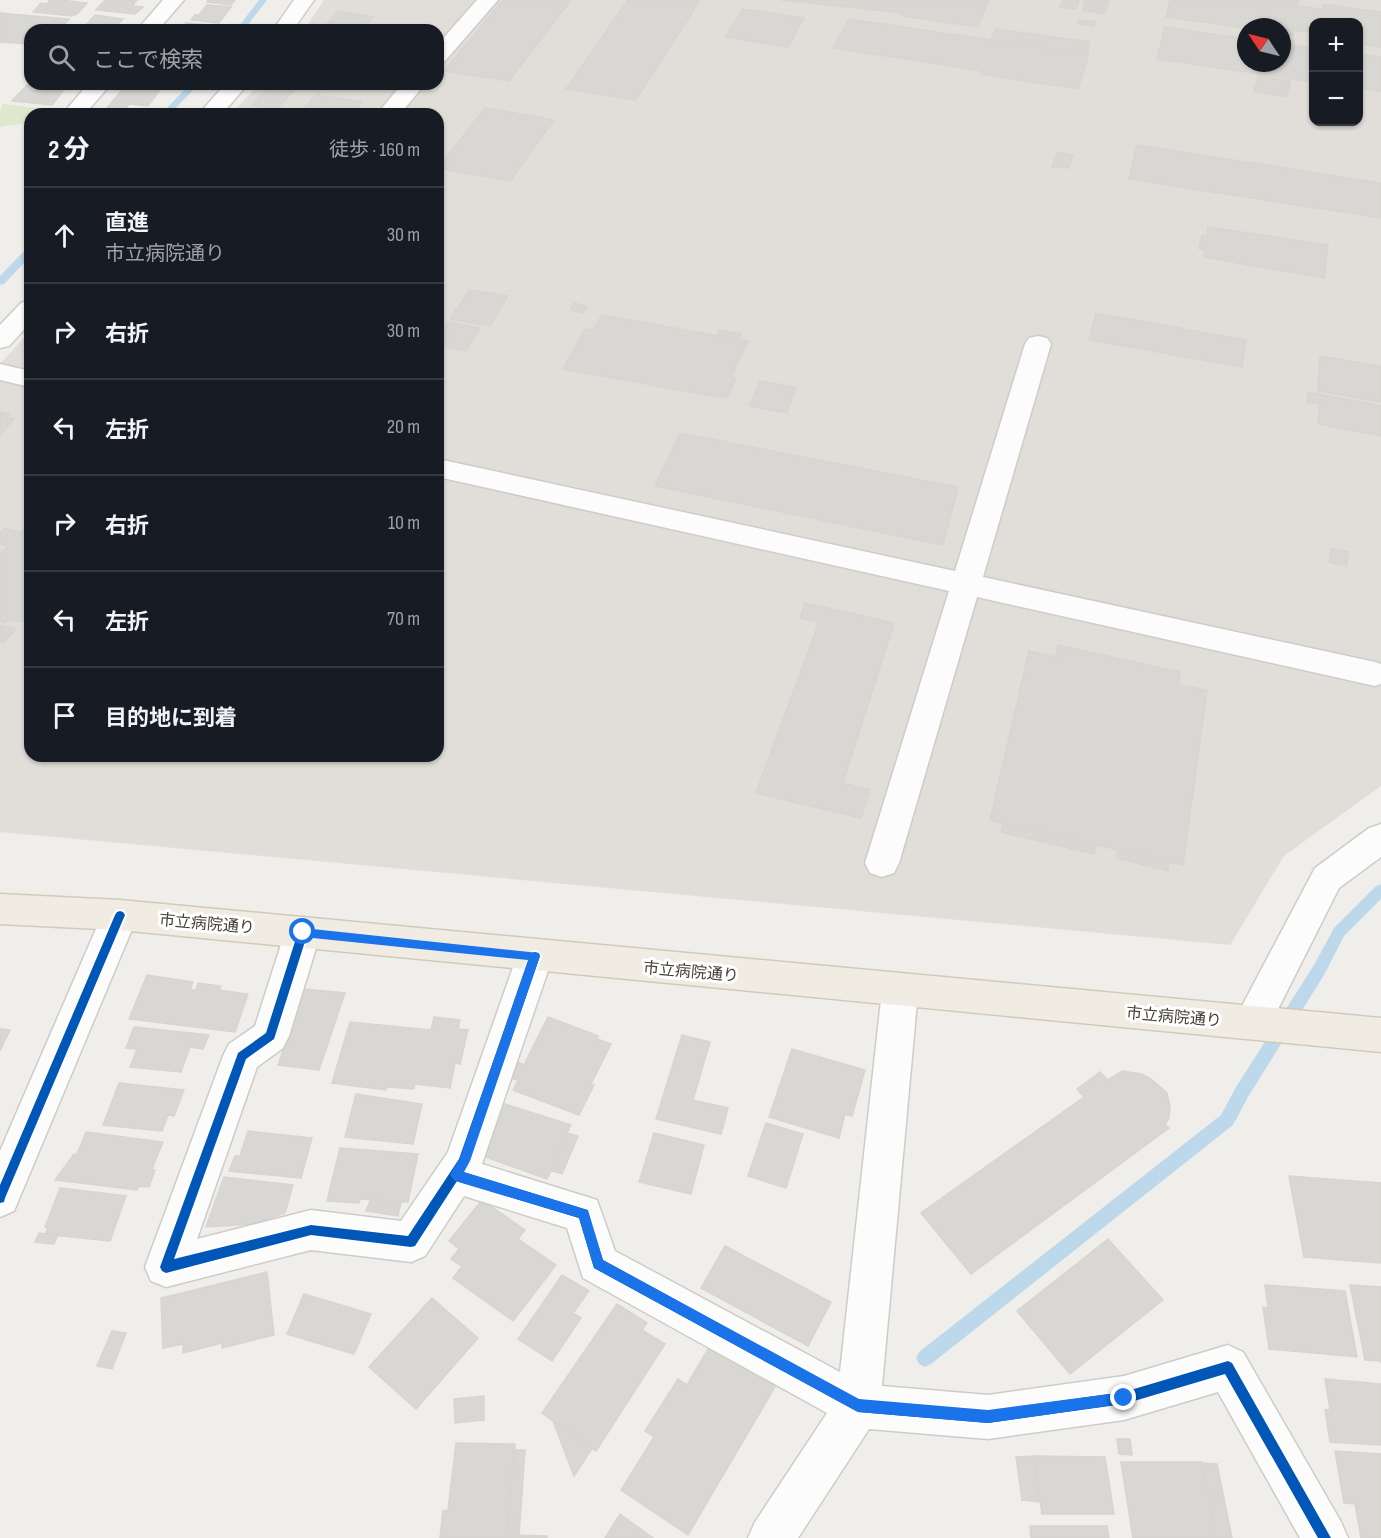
<!DOCTYPE html>
<html lang="ja">
<head>
<meta charset="utf-8">
<style>
  :root { --surface:#171b24; --page:#242831; --text:#f1f3f6; --muted:#9ea1a6; --line:#363941 }
  body { margin:0; font-family:"Sofia Sans Condensed","Noto Sans JP",sans-serif; background:var(--page); color:var(--text) }
  .controls { position:absolute; right:18px; top:18px; display:grid; overflow:hidden; border-radius:12px; box-shadow:0 2px 4px #0004 }
  .controls button { width:54px; height:54px; display:grid; place-items:center; padding:0; border:0; border-bottom:2px solid var(--line); background:var(--surface); color:var(--text); font:30px sans-serif }
  .compass { position:absolute; left:1237px; top:18px; width:54px; height:54px; border-radius:50%; background:var(--surface); box-shadow:0 2px 4px #0004; rotate:305deg }
  .stop { position:absolute; width:18px; height:18px; margin:-14px; border:4px solid #1a73e8; border-radius:50%; background:#fff }
  .stop.end { background:#1a73e8; border-color:#fff; box-shadow:0 2px 6px #0008 }
  .list { margin:0; padding:0; list-style:none }
  h2 { display:flex; justify-content:space-between; align-items:center; height:78px; margin:0; padding:0 24px; font-size:26px }
  h2 small { font-size:20px; font-weight:400; color:var(--muted) }
  .list li { display:grid; grid-template-columns:39px 1fr auto; gap:18px; align-items:center; box-sizing:border-box; height:96px; padding:0 24px; border-top:2px solid var(--line) }
  .list b { display:block; font-size:22px; white-space:nowrap }
  .list p { margin:0; font-size:20px; white-space:nowrap; color:var(--muted) }
  .list em { font-size:20px; font-style:normal; color:var(--muted) }
  .icon { flex:none; width:33px; height:33px; fill:none; stroke:currentColor; stroke-width:2; stroke-linecap:round; stroke-linejoin:round }
  .map { position:relative; flex:none; width:1381px; height:1538px; overflow:hidden }
  .search { position:absolute; background:var(--surface); box-shadow:0 2px 4px #0004; left:24px; top:24px; width:420px; height:66px; display:flex; align-items:center; gap:15px; box-sizing:border-box; padding:0 21px; border-radius:18px; color:var(--muted); font-size:22px }
  .panel { position:absolute; background:var(--surface); box-shadow:0 2px 4px #0004; left:24px; top:108px; width:420px; height:654px; border-radius:18px }
  .map>svg:first-child { display:block }
  .industrial { fill:#e1deda; fill-rule:evenodd }
  .green { fill:#dde8cc }
  .lines { fill:none; stroke-linecap:round; stroke-linejoin:round }
  .stream { fill:#bed8eb; fill-rule:evenodd }
  .building { fill:#d9d7d3; stroke:#d8d5d0; stroke-width:1.5 }
  .minor-casing { stroke:#ceccc8; stroke-width:3 }
  .major-casing { stroke:#d1cab9; stroke-width:3 }
  .minor { fill:#fdfcfc; fill-rule:evenodd }
  .major { fill:#f0ece4; fill-rule:evenodd }
  .cycleway-casing { stroke:#fff; stroke-width:4 }
  .cycleway { fill:#0057b8; fill-rule:evenodd }
  .route { fill:#1a73e8 }
  .labels { text-anchor:middle; stroke-width:6; stroke-linejoin:round; paint-order:stroke }
  .street-label { font-size:16px; fill:#454037; stroke:#fff }
</style>
</head>
<body>
<div class="map">
<svg width="1381" height="1538" viewBox="0 0 1381 1538">
  <rect width="100%" height="100%" fill="#f0eeea"/>
  <path class="industrial" d="M324 0H1381V786L1284 856 1230 945 0 832V364L30 331V756H438V114H231L259 84H438V30H304ZM1314 22H1358V122H1314ZM1246 27H1282V63H1246Z"/>
  <path class="green" d="M3 104 59 111 58 114H30V122L0 127V112Z"/>
  <g class="lines">
    <path class="stream" d="M259 0H267L244 30H236Z
      M190 84H199L170 114H161Z
      M30 248V257L4 284 0 285V276L26 249Z
      M1381 884V899L1344 936 1324 975 1248 1097 1233 1125 931 1364 925 1367 919 1364 916 1358 919 1352 1221 1115 1236 1087 1314 965 1334 928 1376 886Z"/>
  </g>
  <path class="building" d="M50 0H60L87 3 77 14 71 16 33 12 41 3 47 4Z
    M105 0H137L132 6 143 7 135 14 96 10Z
    M208 0H235L231 5 207 2Z
    M503 0H571L509 81 444 71Z
    M628 0H700L636 100 566 89Z
    M780 0H989L978 27 902 16 903 13Z
    M1063 0H1079L1076 9 1060 7Z
    M1085 0H1109L1105 14 1082 10Z
    M1170 0H1294L1298 1 1297 6 1322 9 1323 4 1381 12V47L1358 44V22H1314V33L1294 30 1293 35 1282 33V27L1246 28 1166 17Z
    M207 5 231 7 219 23 191 20 195 15H199Z
    M743 9 804 18 788 47 725 37Z
    M339 11 374 17 361 30H321Z
    M0 13 69 19 59 30H30V44L0 42Z
    M95 15 123 19 113 29 85 26Z
    M849 19 991 40 1089 54 1078 89 981 74 983 71 833 48Z
    M1079 20 1095 22 1094 26 1078 24Z
    M186 23 219 26 216 30H177H181Z
    M1165 27 1246 39V63H1282V44L1314 48V82L1157 59Z
    M996 29 1090 42 1087 54 991 40Z
    M1358 54 1381 57V91L1358 88Z
    M1258 76 1290 81 1287 97 1254 92Z
    M127 84H139L163 86 148 106 112 102Z
    M271 84 297 87 277 109 252 105Z
    M27 85 44 86 42 89 63 91 52 105 12 101Z
    M316 95 362 102 352 114H299Z
    M112 102 129 104 124 110 107 108Z
    M485 108 554 120 510 181 438 168Z
    M1137 145 1381 183V218L1129 179Z
    M1057 152 1073 155 1069 168 1052 167Z
    M1208 227 1328 245 1324 278 1204 257 1205 250 1199 249 1202 235 1207 236Z
    M469 290 508 296 490 326 450 319Z
    M574 303 587 306 583 313 570 310Z
    M1096 313 1246 340 1242 367 1089 340Z
    M602 315 748 341 731 377 736 378 728 397 723 396 722 398 563 369 585 329 593 330Z
    M447 322 480 328 466 351 438 345V336Z
    M719 330 742 334 739 339 717 335Z
    M1320 356 1381 366V402L1318 391Z
    M760 381 796 387 787 413 749 406Z
    M1308 392 1381 406V436L1318 424 1320 404 1307 402Z
    M0 412 9 414 7 418 14 419 0 435Z
    M680 433 958 487 943 545 655 486Z
    M30 522V612L22 622 8 619 6 623 0 621V554L8 546 0 544V533L5 528 21 532Z
    M1331 548 1349 552 1346 566 1329 562Z
    M805 603 894 623 843 783 870 790 861 818 756 793 819 622 800 618Z
    M0 625 16 629 4 643 0 642Z
    M1058 645 1180 672 1178 685 1207 690 1183 865 990 820 1029 651 1056 657Z
    M1003 823 1096 845 1094 854 1001 832Z
    M1118 850 1169 862 1168 871 1117 858Z
    M147 975 193 982 190 990H196L198 983 221 986 219 990 248 994 235 1032 129 1019Z
    M304 989 345 993 319 1070 278 1065Z
    M434 1017 460 1020 458 1029 468 1030 460 1064 455 1063 450 1088 415 1084 414 1089 387 1087 386 1090 332 1083 350 1022 431 1030Z
    M548 1017 598 1036 597 1039 611 1044 591 1084 594 1085 579 1115 513 1090 518 1080 510 1078 518 1062 524 1065Z
    M134 1027 209 1035 203 1049 190 1047 181 1072 130 1067 137 1049 126 1048Z
    M0 1029 10 1030 0 1051Z
    M682 1035 710 1042 693 1100 728 1108 721 1134 656 1119Z
    M792 1049 865 1070 852 1116 845 1114 839 1138 769 1117Z
    M1122 1071 1141 1074 1151 1079 1167 1093 1170 1106 1169 1118 1165 1124 1169 1128 971 1274 921 1213 1084 1097 1077 1089 1100 1072 1108 1080Z
    M119 1083 184 1090 174 1116 168 1115 162 1131 103 1125Z
    M356 1094 422 1104 413 1144 345 1137Z
    M502 1103 571 1125 547 1179 477 1154Z
    M766 1123 803 1134 786 1188 748 1176Z
    M248 1131 312 1138 301 1178 229 1171 235 1156H240Z
    M86 1132 163 1142 152 1169 155 1170 149 1187 139 1186 137 1190 55 1180 74 1154H77Z
    M567 1133 578 1136 562 1174 551 1170Z
    M654 1133 704 1145 691 1194 639 1182Z
    M340 1148 418 1154 408 1202 360 1199 359 1203 327 1201Z
    M1289 1176 1381 1183V1263L1304 1257Z
    M224 1177 293 1185 285 1213 253 1224 206 1227Z
    M60 1188 126 1196 110 1241 45 1234 48 1227H45Z
    M371 1199 401 1202 398 1216 366 1211Z
    M482 1200 525 1230 518 1239 556 1265 513 1321 453 1278 462 1266 451 1259 459 1249 449 1241Z
    M39 1233 45 1234 58 1235 54 1244 35 1242Z
    M1108 1239 1163 1300 1070 1374 1017 1311Z
    M725 1246 831 1302 808 1346 701 1288Z
    M267 1272 274 1335 222 1348V1343L183 1353V1344L163 1348 161 1298Z
    M562 1275 589 1291 573 1313 581 1318 552 1361 518 1339Z
    M1265 1285 1345 1291 1357 1357 1269 1349 1263 1307 1268 1308Z
    M1350 1285 1381 1287V1363L1380 1361 1365 1360Z
    M304 1294 371 1314 354 1354 287 1334Z
    M432 1298 478 1338 416 1409 369 1367Z
    M617 1304 647 1323 642 1330 665 1344 596 1451 542 1413Z
    M112 1331 126 1333 112 1369 97 1366Z
    M711 1344 776 1385 688 1535 621 1490 654 1437 645 1431 678 1379 687 1385Z
    M1325 1379 1381 1384V1445L1330 1442 1325 1410H1330Z
    M484 1396V1420L455 1423 454 1399Z
    M553 1421 592 1449 574 1476Z
    M1117 1439H1130L1132 1455 1119 1454Z
    M456 1443 515 1444 507 1535 547 1536V1538H440L443 1511 448 1510Z
    M514 1450H525L519 1536 507 1535Z
    M1335 1451 1381 1454V1538H1361L1355 1504 1344 1503Z
    M1034 1456 1040 1502 1022 1500 1016 1457Z
    M1034 1456 1105 1457 1114 1514H1042Z
    M1121 1462H1202L1216 1538H1133Z
    M1202 1463 1217 1464 1232 1538H1216Z
    M620 1514 653 1538H605Z
    M1030 1526H1107L1109 1538H1031Z"/>
  <g class="lines">
    <g class="minor-casing">
      <path id="minor" d="M163 0H184L158 30H137Z
        M294 0H314L293 30H273Z
        M477 0H498L445 61 438 63V44Z
        M88 84H111L85 114H69L66 110Z
        M225 84H248L222 114H199Z
        M402 84H425L400 114H377Z
        M30 300V323L9 346 0 348V325L21 303Z
        M1038 336 1047 338 1051 344 983 577 1375 662 1381 664V684L1375 686 977 597 899 863 894 873 882 877 870 873 865 863 949 591 438 477V459L955 571 1025 344 1029 338Z
        M0 364 30 371V387L0 380Z
        M1381 824V857L1339 888 1265 1035 1252 1039 1239 1035 1233 1023 1315 868 1369 828Z
        M120 900 133 905 138 915 14 1211 0 1217V1151L102 915 107 905Z
        M303 917 316 921 321 932 289 1036 283 1048 257 1067 197 1239 311 1210 401 1221 448 1152 517 956 522 945 535 941 548 945 553 956 482 1164 597 1200 615 1251 840 1372 882 991 887 980 900 975 913 980 918 991 882 1386 988 1395 1124 1376 1228 1345 1243 1352 1341 1522 1348 1538H1300L1218 1392 1124 1420 988 1439 869 1429 798 1538H748L755 1522 827 1413 583 1278 567 1228 464 1196 425 1256 411 1262 311 1250 166 1287 151 1281 145 1267 223 1056 229 1044 255 1026 285 932 290 921Z"/>
    </g>
    <g class="major-casing">
      <path id="major" d="M0 894 120 900 1381 1018V1052L120 930 0 924Z"/>
    </g>
    <use href="#minor" class="minor"/>
    <use href="#major" class="major"/>
    <g class="cycleway-casing">
      <path id="cycleway" d="M120 911 123 912 125 915 5 1198 4 1202 0 1203V1185L115 915 117 912Z
        M303 928 306 929 308 932 275 1036 274 1039 246 1059 174 1259 311 1225 408 1236 459 1159 530 956 532 953 535 952 538 953 540 956 469 1161 463 1172 587 1210 603 1260 859 1400 988 1411 1124 1392 1228 1361 1232 1363 1331 1538H1318L1225 1374 1124 1404 988 1423 858 1412 594 1268 579 1218 457 1181 415 1246 411 1247 311 1235 166 1273 162 1271 160 1267 237 1056 238 1053 266 1033 298 932 300 929Z"/>
    </g>
    <use href="#cycleway" class="cycleway"/>
  </g>
  <path class="route" d="M303 928 539 953 540 956 470 1161 464 1172 588 1210 603 1260 859 1399 988 1410 1124 1392 1128 1393 1130 1398 1128 1403 988 1423 858 1412 594 1268 579 1218 455 1181 450 1175 460 1158 528 960 303 937 298 932Z"/>
  <g class="labels">
    <g class="street-label">
      <text transform="translate(207 923) rotate(5)" y="6">市立病院通り</text>
      <text transform="translate(691 971) rotate(5)" y="6">市立病院通り</text>
      <text transform="translate(1174 1016) rotate(5)" y="6">市立病院通り</text>
    </g>
  </g>
</svg>
<div class="controls">
<button>+</button>
<button>−</button>
</div>
<svg class="compass" viewBox="-18 -18 36 36"><path d="M0-13l5 13h-10z" fill="#e53935"/><path d="M0 13l5-13h-10z" fill="#9ea1a6"/></svg>
<div class="stop" style="left:303px;top:932px"></div>
<div class="stop end" style="left:1124px;top:1398px"></div>
<div class="search"><svg class="icon" aria-label="search" viewBox="0 0 24 24"><circle cx="10" cy="10" r="6"/><path d="M15 15l6 6"/></svg>ここで検索</div>
<section class="panel">
<h2>2 分<small>徒歩 · 160 m</small></h2>
<ul class="list">
<li><svg class="icon" aria-label="ahead" viewBox="0 0 24 24"><path d="M12 20V5M6 11l6-6 6 6"/></svg><div><b>直進</b><p>市立病院通り</p></div><em>30 m</em></li>
<li><svg class="icon" aria-label="right" viewBox="0 0 24 24"><path d="M7 20v-9h11M14 6l5 5-5 5"/></svg><div><b>右折</b></div><em>30 m</em></li>
<li><svg class="icon" aria-label="left" viewBox="0 0 24 24"><path d="M17 20v-9H6M10 6l-5 5 5 5"/></svg><div><b>左折</b></div><em>20 m</em></li>
<li><svg class="icon" aria-label="right" viewBox="0 0 24 24"><path d="M7 20v-9h11M14 6l5 5-5 5"/></svg><div><b>右折</b></div><em>10 m</em></li>
<li><svg class="icon" aria-label="left" viewBox="0 0 24 24"><path d="M17 20v-9H6M10 6l-5 5 5 5"/></svg><div><b>左折</b></div><em>70 m</em></li>
<li><svg class="icon" aria-label="arrive" viewBox="0 0 24 24"><path d="M6 21V4h12l-3 4 3 4H6"/></svg><div><b>目的地に到着</b></div></li>
</ul>
</section>
</div>
</body>
</html>
